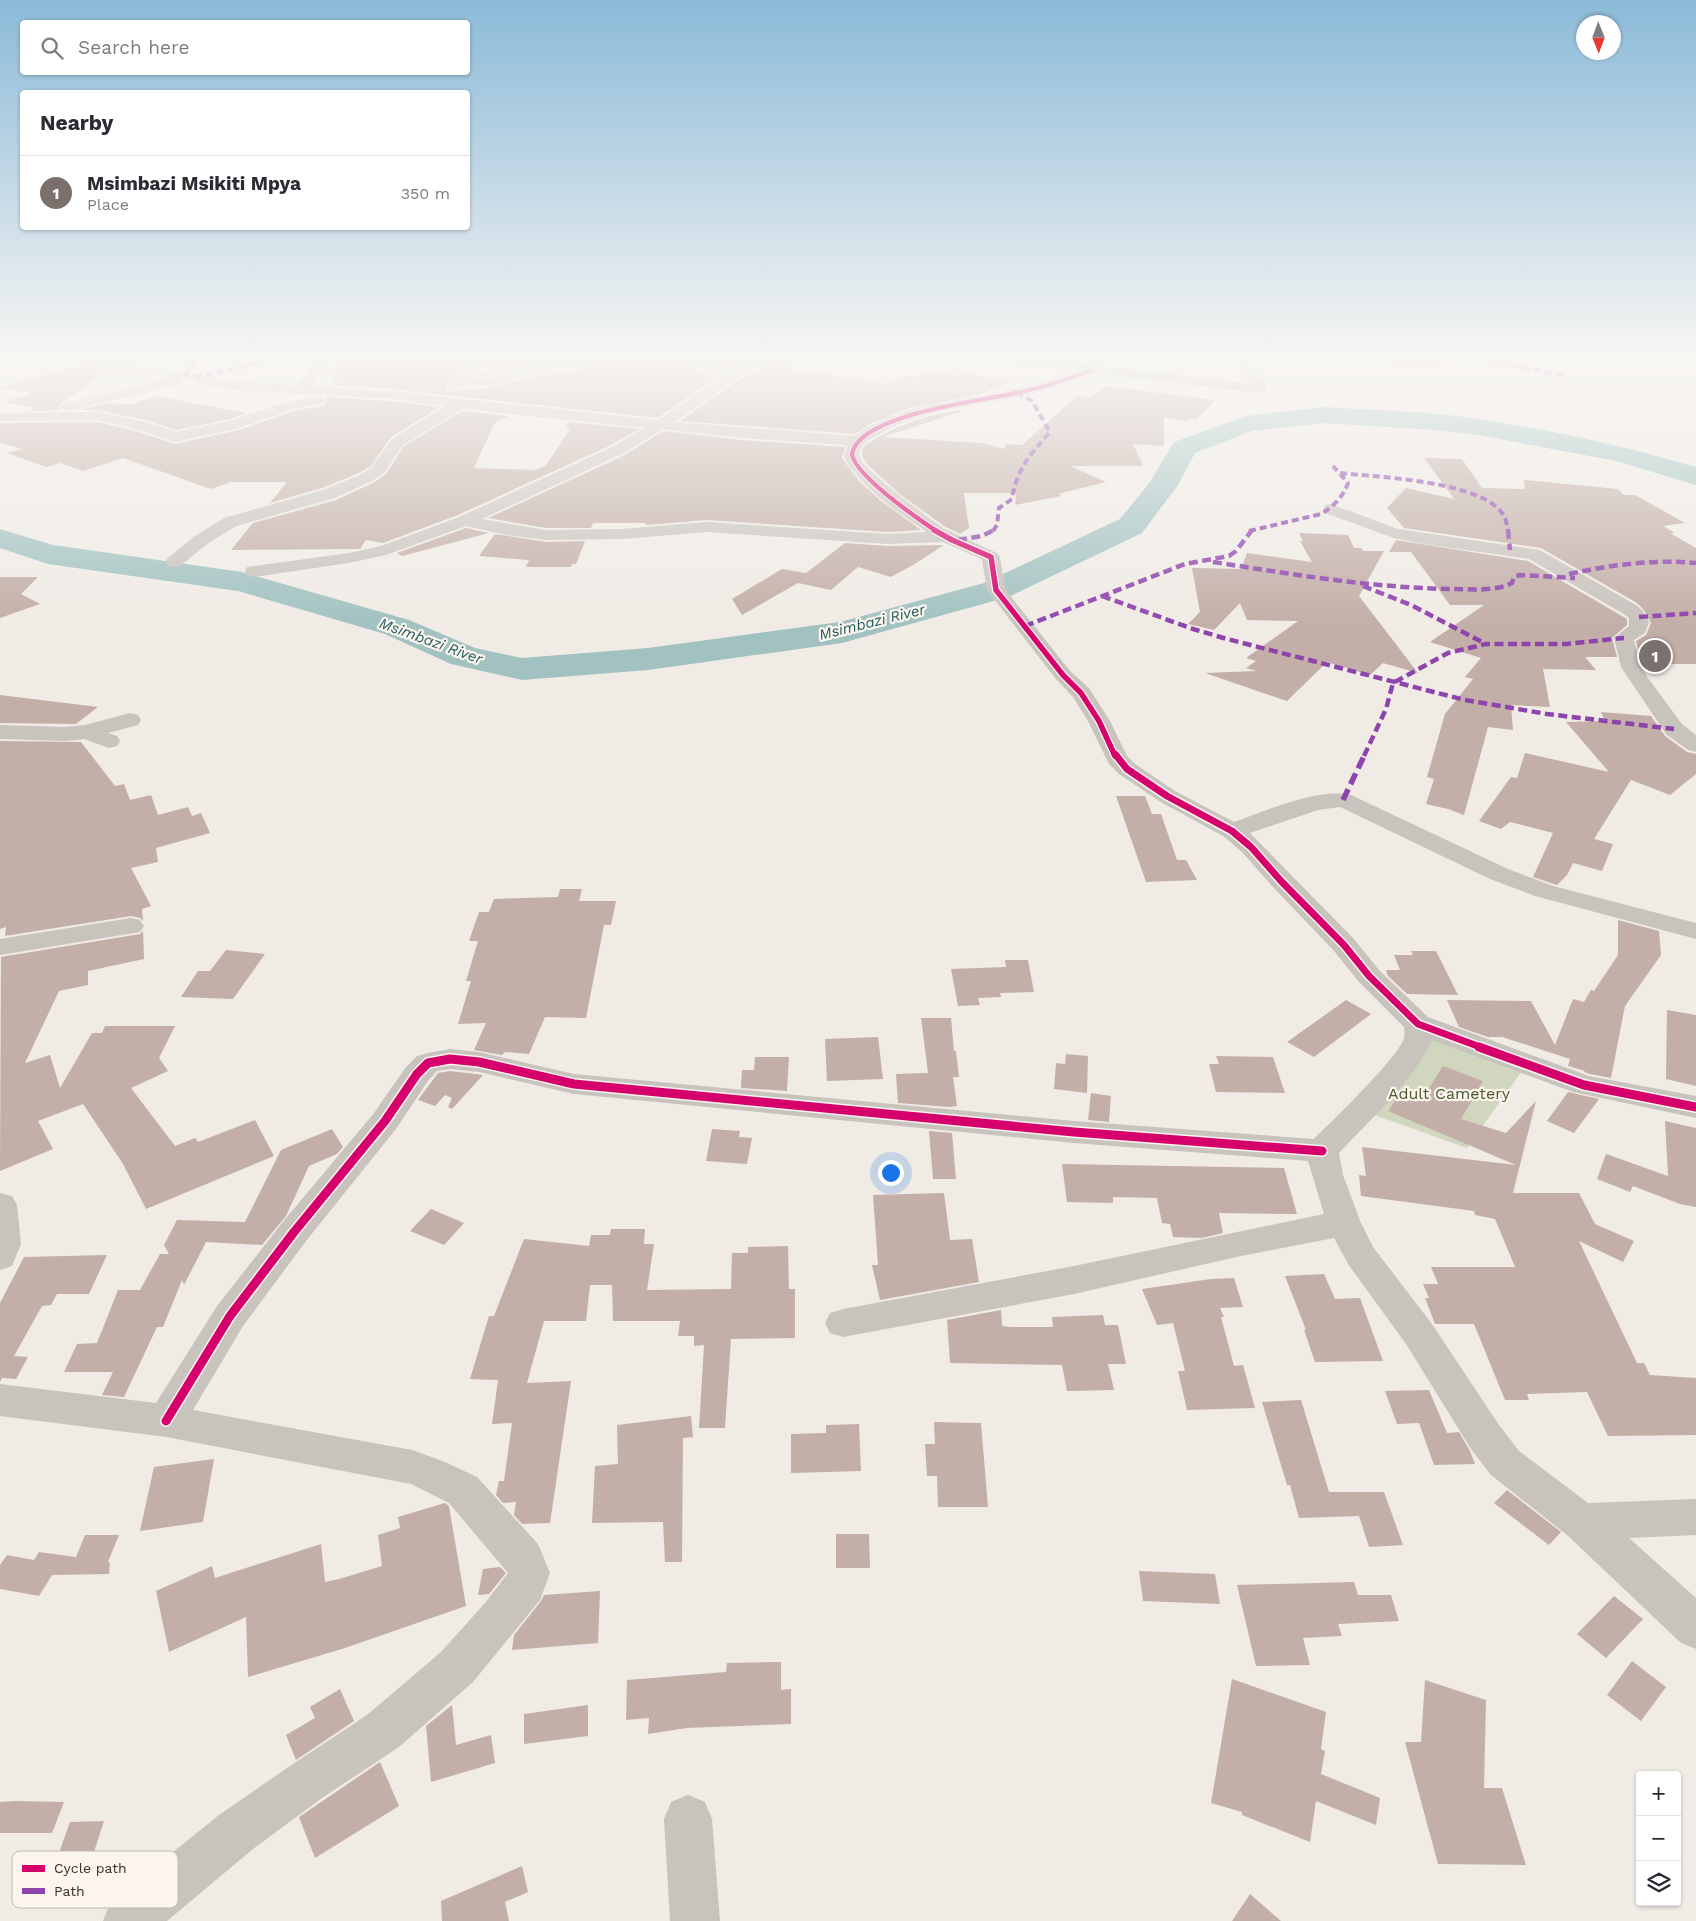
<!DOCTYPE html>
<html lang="en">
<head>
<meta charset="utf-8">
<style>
  :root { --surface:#fff; --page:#f7f7f7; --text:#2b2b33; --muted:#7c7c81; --line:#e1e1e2; --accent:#7a716c }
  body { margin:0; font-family:"Work Sans",sans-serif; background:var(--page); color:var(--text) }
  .controls { position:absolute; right:15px; bottom:15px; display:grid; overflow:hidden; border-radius:5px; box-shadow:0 1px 4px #0004 }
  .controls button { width:45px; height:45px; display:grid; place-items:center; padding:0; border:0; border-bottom:1px solid var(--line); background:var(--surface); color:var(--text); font:25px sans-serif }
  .compass { position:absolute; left:1576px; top:15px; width:45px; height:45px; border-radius:50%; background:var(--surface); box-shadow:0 1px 4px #0004; rotate:179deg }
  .you { position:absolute; left:890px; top:1172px; width:18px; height:18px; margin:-12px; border:4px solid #fff; border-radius:50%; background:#1a73e8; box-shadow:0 0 0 8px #1a73e833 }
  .badge { display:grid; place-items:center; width:32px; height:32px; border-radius:50%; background:var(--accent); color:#fff; font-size:16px; font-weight:700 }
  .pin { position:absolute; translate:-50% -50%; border:2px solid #fff; box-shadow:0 1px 5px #0006 }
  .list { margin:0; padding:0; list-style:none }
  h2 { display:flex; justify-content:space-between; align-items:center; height:65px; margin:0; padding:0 20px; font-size:21px }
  h2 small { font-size:16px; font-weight:400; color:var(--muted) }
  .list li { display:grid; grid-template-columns:32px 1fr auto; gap:15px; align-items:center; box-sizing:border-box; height:75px; padding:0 20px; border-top:1px solid var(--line) }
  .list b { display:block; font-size:19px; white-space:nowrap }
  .list p { margin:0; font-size:16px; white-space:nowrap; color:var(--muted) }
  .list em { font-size:16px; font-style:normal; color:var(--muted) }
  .icon { flex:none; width:28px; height:28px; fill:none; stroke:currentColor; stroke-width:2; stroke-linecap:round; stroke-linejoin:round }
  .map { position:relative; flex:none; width:1696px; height:1921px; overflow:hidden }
  .search { position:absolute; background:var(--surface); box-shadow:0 1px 4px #0004; left:20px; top:20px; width:450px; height:55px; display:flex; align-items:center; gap:12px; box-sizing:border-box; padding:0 18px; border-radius:5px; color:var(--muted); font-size:19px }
  .panel { position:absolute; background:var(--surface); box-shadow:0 1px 4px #0004; left:20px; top:90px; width:450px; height:140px; border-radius:5px }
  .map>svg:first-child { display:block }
  .green { fill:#d1d6bf }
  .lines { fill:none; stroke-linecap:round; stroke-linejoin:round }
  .river { fill:#a1c2c1; fill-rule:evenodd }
  .building { fill:#c3afa7 }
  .street { fill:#c9c3be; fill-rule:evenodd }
  .secondary { fill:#bab3ae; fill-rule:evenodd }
  .quiet-far2 { stroke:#8e44ad; stroke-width:4; stroke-dasharray:7 4; stroke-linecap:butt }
  .quiet-far1 { stroke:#8e44ad; stroke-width:4.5; stroke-dasharray:9 4.5; stroke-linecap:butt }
  .quiet { stroke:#8e44ad; stroke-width:5.5; stroke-dasharray:12 5.5; stroke-linecap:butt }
  .cycleway-far3-casing { stroke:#fbf5ee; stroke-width:6 }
  .cycleway-far2-casing { stroke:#fbf5ee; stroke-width:8 }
  .cycleway-far1-casing { stroke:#fbf5ee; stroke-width:10 }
  .cycleway-casing { stroke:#fbf5ee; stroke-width:12 }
  .cycleway-far3 { stroke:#d6006c; stroke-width:4.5 }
  .cycleway-far2 { stroke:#d6006c; stroke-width:5.5 }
  .cycleway-far1 { stroke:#d6006c; stroke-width:7 }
  .cycleway { stroke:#d6006c; stroke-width:9 }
  .labels { text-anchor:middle; stroke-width:4.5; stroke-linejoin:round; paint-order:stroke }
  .far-water-label { font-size:15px; font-style:italic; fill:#1f5a5e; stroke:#fbf5ee }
  .park-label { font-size:16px; fill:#4a5a2e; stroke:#fbf5ee }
  .key { fill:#fbf5ee; stroke:#c1bab4; stroke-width:1 }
  .key-label { font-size:14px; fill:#3b302b }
</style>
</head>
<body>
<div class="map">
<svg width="1696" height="1921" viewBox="0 0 1696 1921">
  <rect width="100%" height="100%" fill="#f0ebe5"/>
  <path class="green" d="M1427 1037 1522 1071 1467 1148 1369 1113Z"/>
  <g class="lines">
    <path class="river" d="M1323 407C1375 410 1427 411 1478 419 1552 430 1624 446 1696 467V485L1616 461 1478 435 1436 430 1323 423 1252 431 1195 453 1178 485 1142 533 1008 597 842 643 648 670 522 680 451 664 385 634 238 591 48 564 0 548V529L53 545 242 572 409 620 475 648 522 658 648 648 840 622 984 583 1120 519 1150 482 1174 442 1247 416Z"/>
  </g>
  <path class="building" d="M347 357H477L446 385 447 390 454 392 461 389 489 388 540 375 600 366 638 364 686 366 716 378 658 418 391 389 329 385 340 379 331 377Z
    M498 357H577L539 363 489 376H477Z
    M710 357H752L729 370 706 360Z
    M776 357H803L782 367 885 384 907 375 917 377 934 370 960 376 963 373 1012 381 980 394 906 409 870 424 855 434 680 421 736 382Z
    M94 361 108 370 65 401H67L61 403 59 406 61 410 29 411 35 408 5 402 32 393 0 388Z
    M1106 386 1215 400 1197 419 1190 418 1187 421 1164 417V446L1133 444 1143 466H1070L1106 482 1058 494 1061 496 1015 505 1016 493H964L969 528 960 534 944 526 901 495 869 466 862 456V450L866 444 895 428 929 416 963 409 960 412 883 437 982 443 1005 449 1006 444 1022 445 1077 396 1089 397Z
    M156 396 247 413 230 419 176 430 146 420 97 410H79L109 403 131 404Z
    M325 397 391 401 440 407 391 437 371 466 359 473 322 488 270 503 287 482H231L211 489 123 458 83 471 60 463 46 467 7 453 23 449 0 443V423L97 422 136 431 175 444 239 430 294 411 323 406 327 402Z
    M462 411 508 416 494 424 474 468 535 470 546 465 570 429 566 428 568 422 639 429 611 445 458 515 383 543 366 540 360 549H357L231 550 253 523 336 500 373 483 386 474 404 446Z
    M663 431 742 440 845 447 842 458 859 481 880 500 921 530 888 532 707 520 646 525V523H593L591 528H546L488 518 625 455Z
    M1424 458 1462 459 1482 488 1525 489 1524 480 1618 489 1624 495H1635L1685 523 1663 526 1675 533H1670L1696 548V664H1648L1640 657 1636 641 1646 635 1651 623 1644 610 1637 603 1541 548 1404 528 1387 508 1406 488 1454 499Z
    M466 528 489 533 402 556 397 553Z
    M1299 533 1348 535 1354 548H1361L1363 551H1384L1359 596 1418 673 1383 663 1370 675 1327 662 1287 701 1205 673 1256 671 1246 668 1256 661 1246 658 1298 621 1247 620 1240 603 1214 630 1188 624 1200 612 1192 568 1241 569 1247 553 1312 562 1300 541H1303Z
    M495 534 546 542 585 541 576 564H572L571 567H526L529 560 479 556Z
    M1396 540 1528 561 1627 619V625L1612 638 1617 657H1585L1596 670 1543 669 1550 707 1511 705 1513 730 1488 727 1464 815 1448 809 1426 804 1434 779 1427 777 1445 714 1473 679 1465 677 1481 658 1430 642 1484 605H1450L1411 552H1389Z
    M845 543 888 546 944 545 913 565 891 577 858 567 831 590 798 583 742 615 732 599 782 569 806 573Z
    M0 577H38L21 594 40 604 0 618Z
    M0 695 41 700 98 707 76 724 0 723Z
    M1601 712 1651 716 1665 736 1687 752 1696 754V774L1670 795 1631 780 1594 839 1613 844 1602 871 1573 863 1567 875 1557 885 1533 877 1553 833 1510 822 1501 829 1479 821 1511 777 1517 778 1525 753 1609 772 1566 722 1605 721Z
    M0 741 81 742 115 786 124 784 130 800 151 795 158 815 188 807 192 816 201 813 210 833 156 848 158 862 131 868 151 906 142 909 143 921 140 918 131 916 5 936 6 927 0 929Z
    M1116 796H1145L1152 814H1161L1177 860H1186L1197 880 1146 882Z
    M560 889H582L579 901H616L611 925H604L586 1018 545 1017 529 1054 505 1052 502 1055 474 1050 486 1023 458 1024 471 981H466L478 941H469L479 912H489L494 899 558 897Z
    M1618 920 1659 931 1661 955 1625 1006 1611 1078 1590 1074 1584 1072 1585 1071 1568 1066 1570 1059 1502 1037H1488L1459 1027 1447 1000 1531 1001 1555 1045 1573 999 1584 1002 1591 990 1594 991 1618 955Z
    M143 931 144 959 88 971V985L59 991 25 1063 50 1055 60 1088 92 1033H102L105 1026H175L159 1058 168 1071 131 1088 175 1146 195 1138 198 1142 255 1120 274 1156 146 1209 123 1164 83 1104 38 1121 53 1149 0 1171 1 957 140 934Z
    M226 950 265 954 233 999 181 997 198 971H210Z
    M1411 951H1436L1458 995 1407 994 1388 976 1386 970H1400L1394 955H1413Z
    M1005 960H1028L1034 992 1000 993 1001 997 978 998 980 1005 958 1006 951 969 1006 967Z
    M1346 1000 1371 1014 1314 1057 1287 1042Z
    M1667 1010 1696 1015V1086L1666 1079Z
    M921 1018H951L954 1051H956L959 1077H953L957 1106 949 1107 898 1103 896 1074 928 1073Z
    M878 1037 883 1079 827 1081 825 1039Z
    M1066 1054 1088 1056 1087 1093 1054 1089 1056 1063 1065 1064Z
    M1216 1056 1273 1057 1285 1093 1216 1092 1209 1064H1219Z
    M755 1057H789L787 1091 741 1088 742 1070H754Z
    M1443 1066 1483 1081 1461 1119 1506 1133 1536 1101 1513 1193H1579L1595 1224 1634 1241 1623 1262 1579 1241 1637 1363H1644L1650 1375 1696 1378V1435L1608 1436 1587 1392 1527 1394 1529 1400H1505L1474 1324H1435L1425 1298H1429L1423 1284H1438L1431 1267H1515L1495 1219 1475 1215 1474 1211 1361 1196 1359 1175 1366 1176 1362 1147 1516 1165 1388 1111 1403 1089 1423 1098Z
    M450 1071 483 1075 452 1109 448 1107 452 1098 445 1095 435 1106 418 1100 438 1073Z
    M1568 1092 1599 1099 1574 1133 1547 1121Z
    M1091 1093 1111 1096 1109 1122 1088 1120Z
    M1665 1121 1696 1128V1207L1680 1204 1633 1186 1630 1192 1597 1179 1606 1154 1668 1176Z
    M332 1129 343 1147 337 1154 309 1166 286 1216 262 1245 206 1242 184 1285 182 1280 163 1327H157L124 1397 102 1395 113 1372H64L77 1344 97 1343 118 1290H140L160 1254H169L164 1245 177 1220 245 1222 281 1150Z
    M712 1129 740 1131 739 1137 752 1138 747 1164 706 1161Z
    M929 1131 952 1133 956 1179H933Z
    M1062 1164 1284 1168 1297 1214 1219 1213 1223 1233 1202 1238 1173 1237 1170 1224 1162 1223 1157 1198 1113 1197V1203L1067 1202Z
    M944 1193 950 1240 972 1239 979 1282 880 1300 872 1265H878L873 1195Z
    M431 1209 464 1223 444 1245 410 1231Z
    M611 1229H645L644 1244H654L647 1290 731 1289 732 1253H748V1247L788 1246 789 1289H795V1338L731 1339 725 1428H699L704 1345 694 1346V1336H678L680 1321H613L612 1285H590L586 1321H544L527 1383 571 1381 550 1523 522 1524 514 1515 516 1502 503 1503 496 1495 499 1481H504L512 1423 492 1424 498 1380 470 1379 489 1316H494L524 1239 589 1246 591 1235H610Z
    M107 1255 89 1294H57L51 1305 42 1306 14 1356 28 1357 16 1379 2 1378 0 1382V1303L24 1257Z
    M1324 1274 1335 1299 1360 1298 1383 1361 1315 1362 1304 1330H1306L1285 1276Z
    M1234 1278 1243 1307 1220 1308 1224 1317H1221L1234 1366 1243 1365 1255 1408 1187 1410 1178 1371H1185L1173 1323 1157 1325 1142 1289 1211 1279Z
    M1001 1310 1002 1326 1010 1327H1053L1052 1317 1103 1315 1105 1325H1118L1126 1364H1108L1114 1390 1067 1391 1062 1365 950 1363 947 1320Z
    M1429 1390 1447 1433 1459 1432 1470 1451 1475 1464 1434 1465 1419 1423 1397 1424 1385 1391Z
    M1301 1400 1329 1492H1384L1403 1545 1369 1547 1359 1516 1299 1518 1290 1485H1287L1262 1402Z
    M691 1416 693 1437 683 1438 682 1562H665L663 1522 592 1523 595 1466 618 1464 617 1425Z
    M934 1422 981 1423 988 1507H938L937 1476H927L925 1444H935Z
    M859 1424 861 1471 791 1473V1434L826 1433V1425Z
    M214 1459 203 1522 140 1531 154 1467Z
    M1507 1490 1561 1532 1549 1545 1494 1503Z
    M445 1503 449 1506 466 1606 345 1648 248 1677 246 1617 169 1652 156 1591 212 1566 215 1578 321 1544 325 1582 339 1579 382 1566 378 1535 400 1528 398 1517Z
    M836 1534H869L870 1568H836Z
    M85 1535H119L108 1562 110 1563 109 1574 52 1575 39 1596 0 1589V1565L7 1555 34 1560 39 1552 76 1557Z
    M500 1567 506 1573 489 1594 478 1595 483 1569Z
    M1139 1571 1215 1574 1220 1604 1143 1601Z
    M1354 1582 1358 1595H1391L1399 1621 1338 1624 1342 1636 1303 1638 1310 1665 1256 1666 1237 1585Z
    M600 1591 598 1643 512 1650 514 1635 541 1601 544 1595Z
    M1614 1596 1643 1619 1606 1658 1577 1634Z
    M1632 1661 1666 1687 1641 1721 1607 1695Z
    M781 1662V1690L791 1689V1724L687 1728 648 1734 649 1718 626 1720 627 1680 726 1672 727 1663Z
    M1232 1679 1326 1712 1321 1749 1325 1751 1321 1774 1380 1798 1376 1825 1316 1801 1310 1842 1242 1815V1812L1211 1803Z
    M1425 1680 1486 1700 1484 1788H1502L1526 1865 1438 1864 1405 1742H1421Z
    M340 1689 354 1721 296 1760 286 1735 315 1718 310 1707Z
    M452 1705 456 1745 491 1735 495 1763 431 1782 426 1726Z
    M588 1705V1736L524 1744V1714Z
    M380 1762 399 1806 315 1858 299 1817Z
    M0 1802 15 1801 64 1802 52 1833H0Z
    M104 1821 94 1852 59 1853 70 1822Z
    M522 1866 528 1892 505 1902 509 1921H442L441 1901Z
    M1250 1894 1281 1921H1232Z"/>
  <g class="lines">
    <path class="street" d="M92 357H107L127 364 195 373 234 382 297 385 306 376 316 357H330L319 378 312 386 391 391 658 420 720 378 684 363 638 362 600 364 540 373 489 386 461 387 454 390 449 389 447 386 480 357H496L472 378H489L539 365 591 357H694L729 372 756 357H774L735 380 675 422 855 436C897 405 950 402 1000 392 1030 386 1059 377 1088 367H1098L1100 370 1098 373C1071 382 1045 391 1017 397 970 408 920 409 878 435 871 439 863 442 860 449 857 459 866 466 872 472L900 496 943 528 997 553 1000 557 1005 589 1070 671 1089 688 1110 721 1127 756 1135 764 1175 791 1234 822C1266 811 1318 787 1351 795L1508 869 1553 886 1696 923V939L1535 896 1490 879 1340 807 1318 810 1250 833 1354 939 1379 970 1428 1017 1589 1076 1696 1096V1118L1573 1092 1432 1040C1414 1080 1369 1121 1339 1153L1343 1175 1361 1223 1373 1247 1432 1324 1499 1425 1519 1451 1588 1503 1696 1499V1535L1629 1538 1696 1598V1649L1681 1643 1567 1535 1491 1475 1471 1449 1406 1344 1348 1264 1334 1238 1241 1256 1074 1294 843 1337 830 1333 825 1323 830 1313 843 1309 1074 1266 1324 1214 1308 1161 1074 1143 574 1094 479 1072 450 1069 437 1071 428 1081 396 1129 306 1241 243 1326 193 1410 412 1450 445 1462 477 1477 538 1544 550 1573 540 1600 473 1682 399 1747 322 1798 253 1849 167 1921H103L110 1903 219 1815 290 1766 367 1715 441 1652 485 1603 508 1573 449 1503 411 1484 166 1437 0 1416V1384L156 1403 217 1306 282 1223 374 1113 406 1067 417 1056 428 1053 450 1049 479 1052 574 1074 1074 1121 1314 1139C1332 1121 1398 1058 1404 1038 1405 1035 1404 1030 1404 1027L1359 982 1334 951 1272 886 1242 852 1223 836 1159 801 1119 774 1109 764 1088 721 1073 697 1056 679 987 590 982 560 979 558 943 542 888 544 707 532 621 539 546 540 507 535 466 526 386 555 349 563 254 577 247 575 245 571 247 567 349 553 381 546 459 517 612 447 645 428 462 409 403 445 384 473 372 481 335 498 236 526 207 544 180 566 174 567 168 566 165 562 168 558 195 536 224 518 323 490 360 475 372 467 392 439 445 406 391 399 234 390 180 379 181 381 179 384 68 411 63 410 61 407 63 404 170 378C149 375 105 374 92 357ZM663 429 742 438 847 445 844 457C862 489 897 512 927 532L888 534 707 522 621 529 546 530 482 519 624 453Z
      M1231 357H1245L1264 381 1267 389 1265 392H1255L1250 382Z
      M318 397 323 398 325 401 323 404 294 409 239 428 175 442 137 429 97 420 0 421V413L97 412 146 422 176 432 230 421 286 402Z
      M1331 504 1398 529 1540 550 1636 605 1643 611 1649 622 1645 633 1634 640 1641 667 1648 678 1682 724 1696 735V752L1688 750 1666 734 1621 667 1614 638 1629 626V618L1622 613 1529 559 1423 544 1394 538 1325 513 1323 509 1325 505Z
      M130 713 138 715 141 720 138 725 108 733 117 736 120 741 117 746 109 748 84 739 65 741 0 739V725L65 727 85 725Z
      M131 918 140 920 144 926 140 932 0 955V939Z
      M0 1193 12 1196 17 1205 21 1244 12 1266 0 1270Z
      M688 1795 705 1802 712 1819 720 1921H670L664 1819 671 1802Z"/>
    <path class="secondary" d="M988 357H1031L1260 385 1265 386 1267 389 1265 392 1260 393 995 361Z"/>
    <path class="quiet-far2" d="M690 357 692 361
      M1348 357 1406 363 1482 359 1565 376
      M185 376 193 363 208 357
      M195 377 255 364 274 357
      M1340 473C1378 477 1479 481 1502 513 1506 518 1507 525 1508 531
      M993 531 997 525 999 508 1012 499C1017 468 1030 455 1050 432L1032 401 1018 393
      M1249 531 1321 514C1334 506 1343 497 1348 483L1333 466"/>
    <path class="quiet-far1" d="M1508 530 1510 550
      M958 540 982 536 994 530
      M1213 562C1292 574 1372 588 1452 589 1472 589 1494 592 1512 583L1514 577 1520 575 1575 578
      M1569 574C1611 565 1653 559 1696 563
      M1363 586 1411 605 1486 644
      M1102 596 1193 629 1227 639 1465 700 1547 714 1674 729
      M1639 617 1696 613
      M1025 626 1185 564 1229 556 1236 551 1252 530
      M1364 756 1386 709 1393 683 1448 653 1486 644H1566L1624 638"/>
    <path class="quiet" d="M1343 800 1365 754"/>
    <g class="cycleway-far3-casing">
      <path id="cycleway-far3" d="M936 531C917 518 855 476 852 454 859 414 982 401 1016 393 1042 388 1068 379 1093 370"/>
    </g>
    <g class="cycleway-far2-casing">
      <path id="cycleway-far2" d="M934 530 952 540 991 557 996 590 1063 675 1081 693 1099 721 1115 756"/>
    </g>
    <g class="cycleway-far1-casing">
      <path id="cycleway-far1" d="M1115 754 1127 769 1167 796 1232 831 1251 847 1281 881 1344 945 1369 976 1418 1024 1483 1048"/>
    </g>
    <g class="cycleway-casing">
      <path id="cycleway" d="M1479 1047 1584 1085 1696 1107
        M166 1421 230 1316 294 1232 385 1121 417 1074 428 1063 450 1059 479 1062 574 1084 1074 1132 1322 1151"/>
    </g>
    <use href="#cycleway-far3" class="cycleway-far3"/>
    <use href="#cycleway-far2" class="cycleway-far2"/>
    <use href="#cycleway-far1" class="cycleway-far1"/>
    <use href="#cycleway" class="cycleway"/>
  </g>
  <linearGradient id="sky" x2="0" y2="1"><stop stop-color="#8bbad8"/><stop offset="0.57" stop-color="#f8f6f3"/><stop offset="1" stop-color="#f8f6f3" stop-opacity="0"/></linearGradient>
  <rect width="1696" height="626" fill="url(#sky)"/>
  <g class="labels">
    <g class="far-water-label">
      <text transform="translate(872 622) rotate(-14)" y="5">Msimbazi River</text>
      <text transform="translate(431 641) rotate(20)" y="5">Msimbazi River</text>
    </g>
    <g class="park-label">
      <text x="1449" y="1099">Adult Cametery</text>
    </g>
  </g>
  <rect x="12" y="1851" width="166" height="57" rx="8" class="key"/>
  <rect x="22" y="1865" width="23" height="7" fill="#d6006c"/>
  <rect x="22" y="1888" width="23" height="6" fill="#8e44ad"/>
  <g class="key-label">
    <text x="54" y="1873">Cycle path</text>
    <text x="54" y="1896">Path</text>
  </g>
</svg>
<div class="controls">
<button>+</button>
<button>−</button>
<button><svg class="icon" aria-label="layers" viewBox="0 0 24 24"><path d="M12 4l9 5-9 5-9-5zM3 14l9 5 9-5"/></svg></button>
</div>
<svg class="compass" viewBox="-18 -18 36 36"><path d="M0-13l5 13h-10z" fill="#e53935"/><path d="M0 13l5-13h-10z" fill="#7c7c81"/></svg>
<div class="you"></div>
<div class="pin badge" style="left:1655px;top:656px">1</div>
<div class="search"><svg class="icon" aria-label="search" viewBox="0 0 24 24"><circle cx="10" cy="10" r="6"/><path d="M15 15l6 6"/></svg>Search here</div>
<section class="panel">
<h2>Nearby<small></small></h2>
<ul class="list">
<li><span class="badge">1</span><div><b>Msimbazi Msikiti Mpya</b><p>Place</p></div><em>350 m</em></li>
</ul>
</section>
</div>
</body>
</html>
